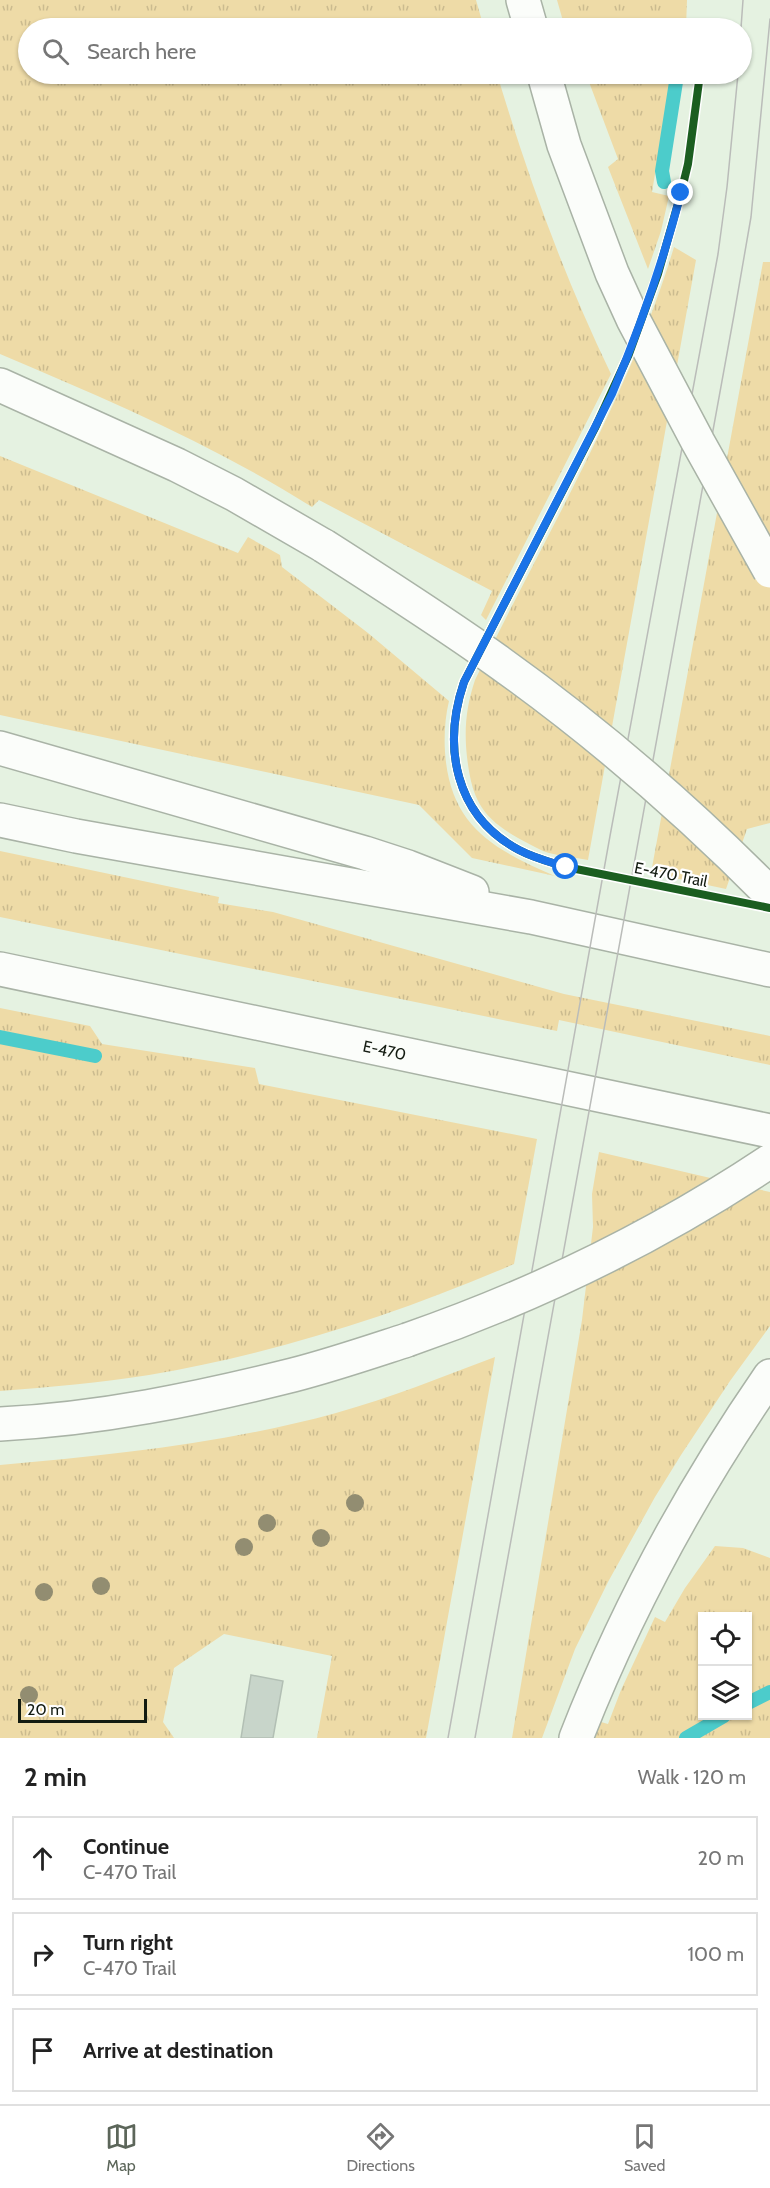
<!DOCTYPE html>
<html lang="en">
<head>
<meta charset="utf-8">
<style>
  :root { --surface:#fff; --page:#f2f2f2; --text:#222; --muted:#767676; --line:#e0e0e0; --accent:#5c665a }
  body { margin:0; font-family:Cabin,sans-serif; background:var(--page); color:var(--text) }
  .controls { position:absolute; right:18px; bottom:18px; display:grid; overflow:hidden; border-radius:0px; box-shadow:0 2px 4px #0004 }
  .controls button { width:54px; height:54px; display:grid; place-items:center; padding:0; border:0; border-bottom:2px solid var(--line); background:var(--surface); color:var(--text); font:30px sans-serif }
  .scale { position:absolute; left:18px; bottom:15px; width:129px; box-sizing:border-box; padding-left:6px; border:3px solid #131b11; border-top:0; font-size:16px; line-height:21px; white-space:nowrap; color:#131b11; -webkit-text-stroke:4px #fff; paint-order:stroke }
  .stop { position:absolute; width:18px; height:18px; margin:-14px; border:4px solid #1a73e8; border-radius:50%; background:#fff }
  .stop.end { background:#1a73e8; border-color:#fff; box-shadow:0 2px 6px #0008 }
  .list { margin:0; padding:0; list-style:none }
  h2 { display:flex; justify-content:space-between; align-items:center; height:78px; margin:0; padding:0 24px; font-size:26px }
  h2 small { font-size:20px; font-weight:400; color:var(--muted) }
  .list li { display:grid; grid-template-columns:39px 1fr auto; gap:18px; align-items:center; box-sizing:border-box; height:84px; margin:0 12px 12px; padding:0 12px; border:2px solid var(--line); border-radius:0px }
  .list b { display:block; font-size:22px; white-space:nowrap }
  .list p { margin:0; font-size:20px; white-space:nowrap; color:var(--muted) }
  .list em { font-size:20px; font-style:normal; color:var(--muted) }
  .icon { flex:none; width:33px; height:33px; fill:none; stroke:currentColor; stroke-width:2; stroke-linecap:round; stroke-linejoin:round }
  .map { position:relative; flex:none; width:770px; height:1738px; overflow:hidden }
  .search { position:absolute; background:var(--surface); box-shadow:0 2px 4px #0004; left:18px; right:18px; top:18px; height:66px; display:flex; align-items:center; gap:15px; box-sizing:border-box; padding:0 21px; border-radius:33px; color:var(--muted); font-size:22px }
  .sheet { height:366px; background:var(--surface) }
  nav { display:flex; justify-content:space-around; align-items:center; box-sizing:border-box; height:84px; border-top:2px solid var(--line); background:var(--surface); font-size:16px; color:var(--muted) }
  nav a { display:grid; justify-items:center; gap:3px }
  nav .on { color:var(--accent) }
  .map>svg:first-child { display:block }
  .grass { fill:url(#grass-tufts); fill-rule:evenodd }
  .lines { fill:none; stroke-linecap:round; stroke-linejoin:round }
  .stream { stroke:#4ccccb; stroke-width:14 }
  .building { fill:#c8d5ca; stroke:#b2bfb4; stroke-width:1.5 }
  .highway-casing { stroke:#a9b3a6; stroke-width:36 }
  .highway { stroke:#fbfdfa; stroke-width:33 }
  .tram { stroke:#babcb9; stroke-width:1.5 }
  .highway-bridge-casing { stroke:#a9b3a6; stroke-width:36; stroke-linecap:butt }
  .highway-bridge { stroke:#fbfdfa; stroke-width:33 }
  .cycleway-casing { stroke:#fff; stroke-width:11 }
  .cycleway { stroke:#1b5e20; stroke-width:8 }
  .tree { fill:#928d71 }
  .route { stroke:#1a73e8; stroke-width:8 }
  .labels { text-anchor:middle; stroke-width:4.5; stroke-linejoin:round; paint-order:stroke }
  .street-label { font-size:16px; fill:#131b11; stroke:#fff }
</style>
</head>
<body>
<div class="map">
<svg width="770" height="1738" viewBox="0 0 770 1738">
  <defs>
    <pattern id="grass-tufts" width="24" height="20" patternUnits="userSpaceOnUse" patternTransform="scale(1.5)"><rect width="24" height="20" fill="#eedba7"/><path d="M3 7l-1-3M5 7V3M7 7l1-3M15 17l-1-3M17 17v-4M19 17l1-3" fill="none" stroke="#cbbb8f"/></pattern>
  </defs>
  <rect width="100%" height="100%" fill="#e5f2e1"/>
  <path class="grass" d="M0 0H476L484 28H28V74H497C528 177 564 277 611 374L486 620 481 615 492 591 319 500 312 507C214 445 106 399 0 354Z
    M557 0H687L686 28H565Z
    M586 74H683L682 80 671 78 652 192 669 196 661 231 648 269 608 167 618 159Z
    M674 247 696 260 588 860C573 857 556 856 543 851 534 847 526 842 518 838 481 817 472 799 467 757 464 730 466 707 475 680 544 537 628 400 674 247Z
    M763 262H770V823L747 829 726 889 651 873Z
    M0 456 238 553 248 537 280 555 282 567 368 633 449 701C445 717 444 736 445 752 450 826 493 849 555 876L472 858 419 805 0 715Z
    M0 851 219 897 218 903 273 912 564 994 770 1036V1065L559 1020 557 1031 0 917Z
    M0 1008 90 1026 102 1044 255 1068 259 1084 537 1139 514 1264C398 1314 274 1354 149 1375 100 1383 50 1387 0 1391Z
    M599 1152 770 1192V1326L730 1381 681 1455 655 1497 608 1582 575 1649 542 1738H512L582 1320 593 1227 592 1194Z
    M495 1357 426 1738H317L332 1656 224 1634 174 1668 163 1722 174 1738H0V1465C113 1455 227 1443 336 1413 390 1398 442 1377 495 1357Z
    M715 1546 743 1548 770 1558V1738H595L601 1722 608 1724 621 1690 655 1617 665 1622 685 1588ZM702 1616H748V1716H702Z"/>
  <g class="lines">
    <path class="stream" d="M664 182 662 171 676 82
      M0 1037 95 1056
      M748 1703 770 1692
      M686 1738 724 1716"/>
  </g>
  <path class="building" d="M251 1675 283 1681 273 1738H241Z"/>
  <g class="lines">
    <g class="highway-casing">
      <g id="highway">
        <path d="M523 0 531 28"/>
        <path d="M0 385 177 465 234 494 324 546"/>
        <path d="M0 748 365 853 408 867 472 892"/>
        <path d="M0 820 76 836 531 917 770 970"/>
        <path id="s1" d="M0 969 770 1131"/>
        <path d="M0 1424C100 1419 197 1399 293 1375 332 1365 370 1352 407 1340"/>
        <path d="M576 1738C626 1610 692 1489 770 1376"/>
      </g>
    </g>
    <use href="#highway" class="highway"/>
    <path class="tram" d="M741 28 743 0
      M448 1738 610 836 718 254 727 187 738 74
      M475 1738 734 315 751 217 770 19"/>
    <g class="highway-bridge-casing">
      <path id="highway-bridge" d="M544 74 564 145 612 273 633 319 698 442 770 571
        M324 546C382 583 440 620 496 660 593 729 686 809 770 894
        M407 1340C537 1295 656 1237 770 1161"/>
    </g>
    <use href="#highway-bridge" class="highway-bridge"/>
    <g class="cycleway-casing">
      <path id="cycleway" d="M700 74 688 164 681 193 658 274 629 354 595 428 464 682C442 747 455 816 519 850 534 858 550 862 566 867L770 908"/>
    </g>
    <use href="#cycleway" class="cycleway"/>
  </g>
  <g class="tree">
    <circle cx="355" cy="1503" r="9"/>
    <circle cx="267" cy="1523" r="9"/>
    <circle cx="321" cy="1538" r="9"/>
    <circle cx="244" cy="1547" r="9"/>
    <circle cx="101" cy="1586" r="9"/>
    <circle cx="44" cy="1592" r="9"/>
    <circle cx="29" cy="1695" r="9"/>
  </g>
  <g class="lines">
    <path class="route" d="M566 867C550 862 534 858 519 850 455 816 442 747 464 682L612 394C640 328 663 262 681 193"/>
  </g>
  <g class="labels">
    <g class="street-label">
      <text transform="translate(671 874) rotate(11)" y="6">E-470 Trail</text>
      <text dy="6" stroke="none"><textPath href="#s1" startOffset="393">E-470</textPath></text>
    </g>
  </g>
</svg>
<div class="controls">
<button><svg class="icon" aria-label="locate" viewBox="0 0 24 24"><circle cx="12" cy="12" r="6"/><path d="M12 2v4M12 18v4M2 12h4M18 12h4"/></svg></button>
<button><svg class="icon" aria-label="layers" viewBox="0 0 24 24"><path d="M12 4l9 5-9 5-9-5zM3 14l9 5 9-5"/></svg></button>
</div>
<div class="scale">20 m</div>
<div class="stop" style="left:566px;top:867px"></div>
<div class="stop end" style="left:681px;top:193px"></div>
<div class="search"><svg class="icon" aria-label="search" viewBox="0 0 24 24"><circle cx="10" cy="10" r="6"/><path d="M15 15l6 6"/></svg>Search here</div>
</div>
<section class="sheet">
<h2>2 min<small>Walk · 120 m</small></h2>
<ul class="list">
<li><svg class="icon" aria-label="ahead" viewBox="0 0 24 24"><path d="M12 20V5M6 11l6-6 6 6"/></svg><div><b>Continue</b><p>C-470 Trail</p></div><em>20 m</em></li>
<li><svg class="icon" aria-label="right" viewBox="0 0 24 24"><path d="M7 20v-9h11M14 6l5 5-5 5"/></svg><div><b>Turn right</b><p>C-470 Trail</p></div><em>100 m</em></li>
<li><svg class="icon" aria-label="arrive" viewBox="0 0 24 24"><path d="M6 21V4h12l-3 4 3 4H6"/></svg><div><b>Arrive at destination</b></div></li>
</ul>
</section>
<nav>
<a class="on"><svg class="icon" aria-label="map" viewBox="0 0 24 24"><path d="M3 6l6-2 6 2 6-2v14l-6 2-6-2-6 2zM9 4v14M15 6v14"/></svg>Map</a>
<a><svg class="icon" aria-label="directions" viewBox="0 0 24 24"><path d="M12 3l9 9-9 9-9-9zM9 14v-3h6M13 9l2 2-2 2"/></svg>Directions</a>
<a><svg class="icon" aria-label="saved" viewBox="0 0 24 24"><path d="M7 4h10v16l-5-4-5 4z"/></svg>Saved</a>
</nav>
</body>
</html>
